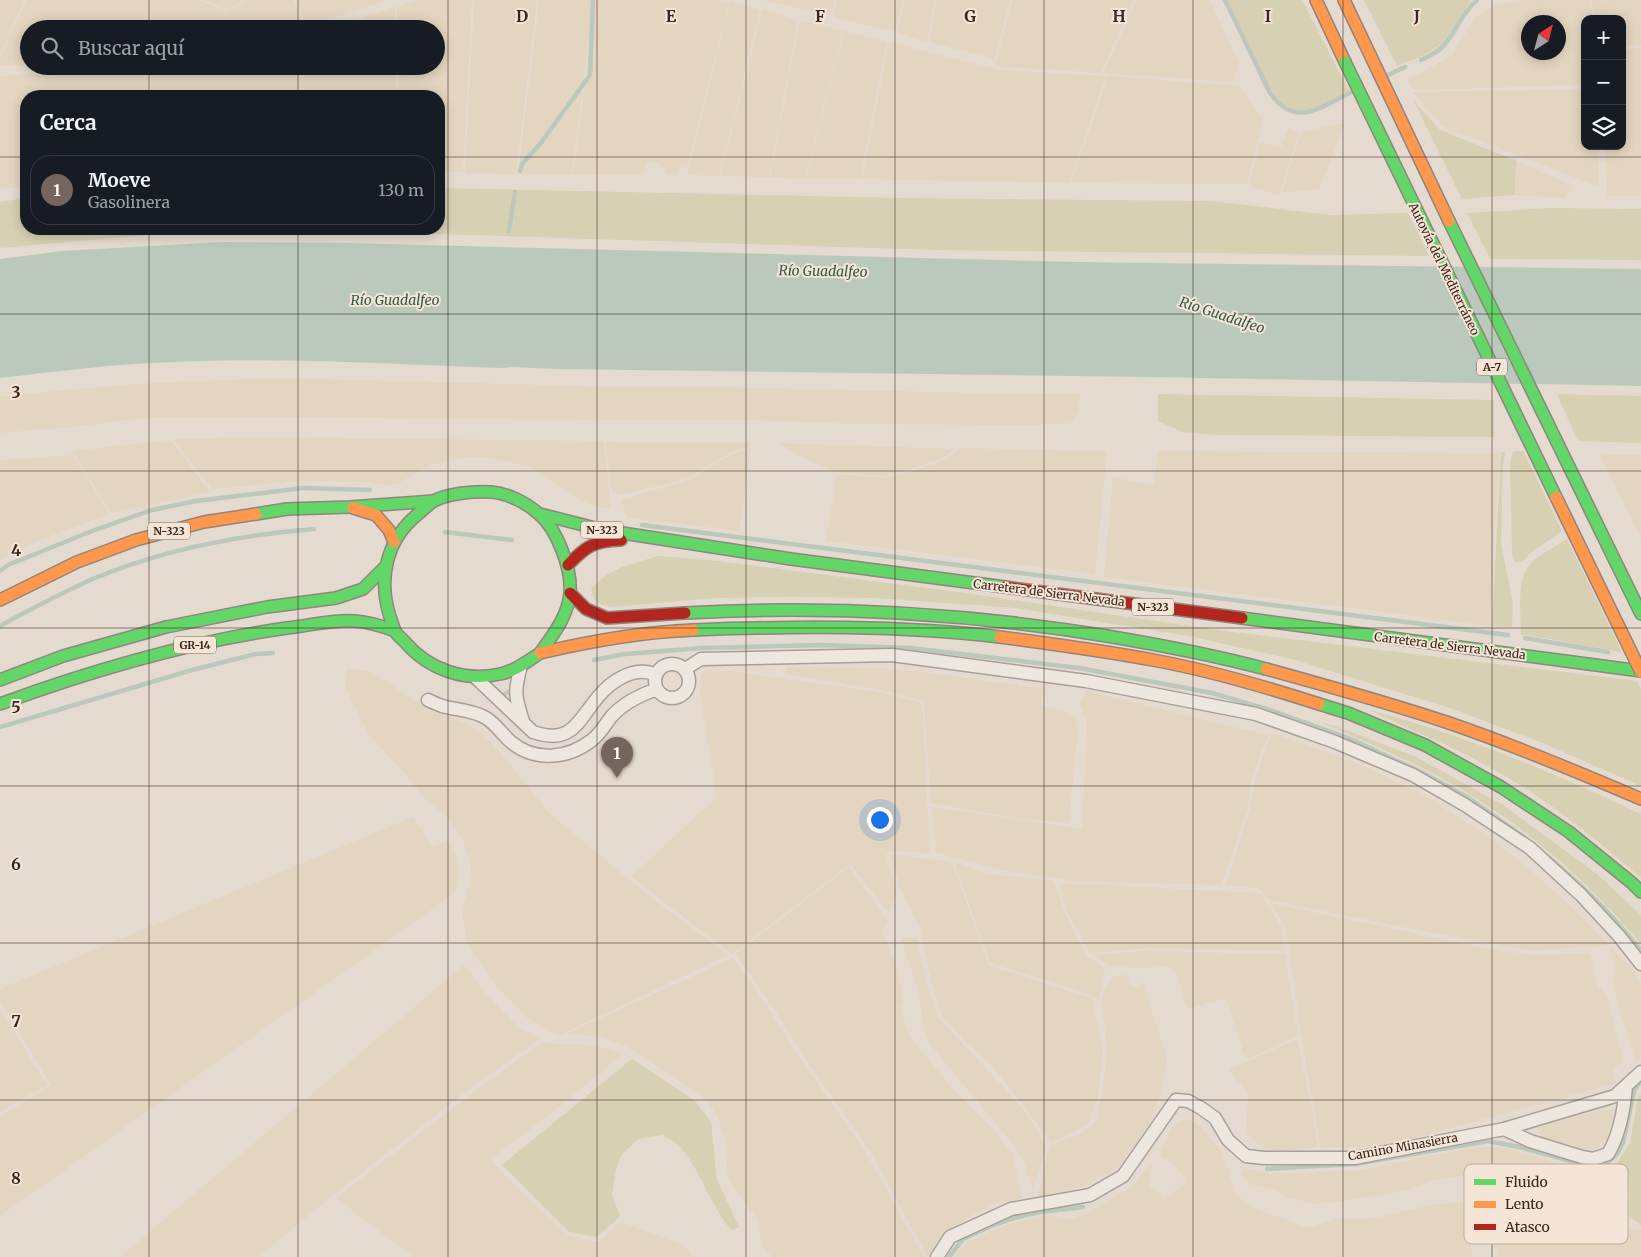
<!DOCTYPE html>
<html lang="es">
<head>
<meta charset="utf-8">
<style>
  :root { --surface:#171b24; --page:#242831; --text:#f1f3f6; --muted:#9ea1a6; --line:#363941; --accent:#76655d }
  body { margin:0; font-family:Merriweather,serif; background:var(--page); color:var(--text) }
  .controls { position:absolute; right:15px; top:15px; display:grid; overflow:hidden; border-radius:10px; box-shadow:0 2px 12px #0003 }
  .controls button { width:45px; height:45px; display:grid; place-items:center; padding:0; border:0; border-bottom:1px solid var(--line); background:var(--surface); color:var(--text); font:25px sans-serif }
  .compass { position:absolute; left:1521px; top:15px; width:45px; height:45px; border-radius:50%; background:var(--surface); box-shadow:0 2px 12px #0003; rotate:36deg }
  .you { position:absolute; left:879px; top:819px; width:18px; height:18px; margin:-12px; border:4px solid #fff; border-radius:50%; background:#1a73e8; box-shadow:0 0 0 8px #1a73e833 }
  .badge { display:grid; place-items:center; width:32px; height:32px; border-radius:50%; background:var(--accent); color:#fff; font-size:16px; font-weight:700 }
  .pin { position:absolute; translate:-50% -41px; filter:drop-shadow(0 1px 2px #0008) }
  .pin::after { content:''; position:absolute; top:26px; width:18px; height:15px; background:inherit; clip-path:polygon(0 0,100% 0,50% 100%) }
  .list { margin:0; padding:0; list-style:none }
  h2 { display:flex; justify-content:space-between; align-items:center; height:65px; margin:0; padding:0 20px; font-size:21px }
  h2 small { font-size:16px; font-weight:400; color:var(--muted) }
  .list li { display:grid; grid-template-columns:32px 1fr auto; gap:15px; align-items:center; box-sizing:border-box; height:70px; margin:0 10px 10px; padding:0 10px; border:1px solid var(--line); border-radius:20px }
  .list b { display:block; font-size:19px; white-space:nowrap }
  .list p { margin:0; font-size:16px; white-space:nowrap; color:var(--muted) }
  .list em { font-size:16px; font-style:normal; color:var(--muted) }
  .icon { flex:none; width:28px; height:28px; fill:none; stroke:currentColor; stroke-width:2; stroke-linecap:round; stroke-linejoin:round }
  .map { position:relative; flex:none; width:1641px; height:1257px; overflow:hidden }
  .search { position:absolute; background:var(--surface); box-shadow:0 2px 12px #0003; left:20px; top:20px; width:425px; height:55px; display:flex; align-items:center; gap:12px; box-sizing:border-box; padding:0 18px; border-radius:28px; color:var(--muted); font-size:19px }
  .panel { position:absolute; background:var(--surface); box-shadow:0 2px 12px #0003; left:20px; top:90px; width:425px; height:145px; border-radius:20px }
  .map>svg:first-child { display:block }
  .farmland { fill:#e4d5c0; fill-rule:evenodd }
  .green { fill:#d7d0b2 }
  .water { fill:#bac9bc }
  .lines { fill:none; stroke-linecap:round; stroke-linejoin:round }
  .stream { stroke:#bac9bc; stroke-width:4.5 }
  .street-casing { stroke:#aa9f98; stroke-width:15 }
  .fast-casing { stroke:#90857f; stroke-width:14 }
  .slow-casing { stroke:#90857f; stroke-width:14 }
  .jam-casing { stroke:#90857f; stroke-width:14 }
  .street { stroke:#eee7e0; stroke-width:12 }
  .fast { stroke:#63d668; stroke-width:11 }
  .slow { stroke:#ff974d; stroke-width:11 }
  .jam { stroke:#b3261e; stroke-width:11 }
  .fast-bridge-casing { stroke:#90857f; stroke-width:14; stroke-linecap:butt }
  .slow-bridge-casing { stroke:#90857f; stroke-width:14; stroke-linecap:butt }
  .fast-bridge { stroke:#63d668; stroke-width:11 }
  .slow-bridge { stroke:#ff974d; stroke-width:11 }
  .grid { fill:none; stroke:#3a261f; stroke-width:1; stroke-opacity:0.55 }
  .labels { text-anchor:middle; stroke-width:4; stroke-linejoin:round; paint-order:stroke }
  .shield { fill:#f5e5d6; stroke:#725f56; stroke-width:1 }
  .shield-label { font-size:11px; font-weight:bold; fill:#3a261f }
  .street-label { font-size:12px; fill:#3a261f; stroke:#f5e5d6 }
  .water-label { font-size:14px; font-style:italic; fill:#2f594d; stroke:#f5e5d6 }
  .key { fill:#f5e5d6; stroke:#bdac9f; stroke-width:1 }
  .key-label { font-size:14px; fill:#3a261f }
  .grid-label { font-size:16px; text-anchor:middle; font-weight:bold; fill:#3a261f; stroke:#f5e5d6; stroke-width:4; stroke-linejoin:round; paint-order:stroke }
</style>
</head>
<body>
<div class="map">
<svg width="1641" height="1257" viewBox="0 0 1641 1257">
  <rect width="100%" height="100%" fill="#e5dacf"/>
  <path class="farmland" d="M0 0H24L0 56Z
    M26 0H199L225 11 232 29H29V64L0 66V58Z
    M204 0H244L233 7 224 9Z
    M247 0H294L306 26 297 29H233L226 11 235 8Z
    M296 0H388L307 26Z
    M418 0H472L463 172H439V96H399L398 66H436V29H398L397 7Z
    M474 0H537L516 175 465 173Z
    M539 0H593L572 175 518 174Z
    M596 0H718L729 3 687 167 678 168 676 175H666V167H661L660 163H645L644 175H573Z
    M763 0H835L831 16Z
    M837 0H903L895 32 833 17Z
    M905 0H934L927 42 897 33Z
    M936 0H1010L995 59 929 42Z
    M1012 0H1134L1101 73 995 66Z
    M1137 0H1210L1239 63 1233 82 1103 73Z
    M1520 0H1590L1593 19H1585V85L1413 90 1407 80 1451 56 1476 17 1495 6ZM1558 22V52H1528V22Z
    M1591 0H1641V45L1622 47V19H1595Z
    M730 2 760 10 719 176 687 175Z
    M395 7 396 29H328Z
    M762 10 798 20 769 177 720 176Z
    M800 20 843 31 805 179 770 177Z
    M844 31 887 42 860 179H806Z
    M889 42 999 70 1106 76 1069 183 862 179Z
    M1641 48V196H1607L1605 146H1622V50Z
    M192 66H396L397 96H151L150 67Z
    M148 68 149 96H26V186L0 189V76Z
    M1108 76 1240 86 1263 120 1247 184 1071 183Z
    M1585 89V146H1599V187L1442 126 1413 92Z
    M1345 123 1319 190 1282 192 1301 132Z
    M1288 128 1299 132 1279 195 1249 186 1260 142 1281 147Z
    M1517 161 1574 186 1565 198 1515 195V175Z
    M275 378 626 387H721L1023 394 1080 393 1079 409 1072 423 1034 425 855 424 749 420 471 419 295 417 142 418 74 427 0 433V396L132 384Z
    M261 437 604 441 611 509 597 507 580 500 529 466 481 457 459 458 431 465 397 484 386 485 369 482 310 480 212 489 173 439Z
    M171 440 210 492 111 513 72 451Z
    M606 442 750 443V447L731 452 688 478 638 491 617 495 611 488Z
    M778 443 954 449 943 458 905 471 883 476 835 472 801 457Z
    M751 448 739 531 628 518 621 500 689 480 732 454Z
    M961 448 1107 451 1095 574 826 541 837 474 884 478 905 473 943 461Z
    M1158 451 1499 453 1490 626 1104 577 1113 477 1154 486Z
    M1600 454 1641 455V538Z
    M73 455 109 514 35 542 0 560V460Z
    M787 667 878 668 932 673 1044 689 1041 706 1068 712 1076 718 1077 735 1069 823 1019 819 931 803 924 701 877 689 785 674Z
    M347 669 372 672 415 701 479 730 505 758 550 814 642 890 728 955 560 1035 547 1031 526 1017 494 983 467 944 462 910 472 877 469 858 462 838 446 816 421 795 410 779 369 735 350 697 345 685Z
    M702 671H730L884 693 922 703 930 853 890 851 886 855 897 892 889 913 850 864 732 954 631 877 717 797 700 696Z
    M1086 691 1268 735 1251 779 1247 812 1243 820 1221 885 1074 881 1006 871 936 853 932 807 1082 829 1087 724 1080 704Z
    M1272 733 1352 761 1421 793 1493 840 1526 866 1579 914 1608 945 1531 951 1402 927 1270 900 1258 888 1226 886 1245 823 1250 812 1256 775Z
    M413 817 433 847 447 840 455 853 459 867 458 885 451 896 0 1216V1117L51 1085 0 1000V989Z
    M890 854 952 862 989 966 1092 998 1103 1049 1098 1095 1089 1123 1073 1133 1051 1142 990 1063 968 1045 942 1016 928 969 920 929 901 890Z
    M954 862 989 874 1054 881 1064 912 1086 955 1105 969 1099 1000 1085 992 990 963Z
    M849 867 888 922 882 929 895 964 904 998 900 1009 911 1038 952 1088 993 1129 1013 1154 1022 1199 997 1203 965 1219 939 1238 927 1256 874 1157 811 1067 773 1007 735 954Z
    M1060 883 1260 893 1281 926 1284 951 1149 948 1090 953 1066 909Z
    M1270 903 1489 949 1534 955 1590 953 1597 985 1607 996 1623 1062 1613 1068 1616 1083 1415 1138 1378 1146 1321 1148 1302 1040 1290 954 1284 924Z
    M917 938 927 984 937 1016 1020 1105 1037 1130 1046 1149 1033 1189 1024 1162 1013 1144 929 1043 922 1021 919 993 901 939Z
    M1611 948 1633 969 1641 984V1059L1635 1060 1618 1004 1612 979 1616 975Z
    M1144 951 1287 954 1288 976 1298 1035 1249 1059 1244 1054 1226 998 1189 1009 1185 1002 1178 976 1169 967 1130 968 1107 965 1094 955Z
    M733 958 749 979 798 1055 863 1148 924 1257H772L762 1246 758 1220 728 1180 725 1137 716 1114 706 1099 624 1045 601 1037 566 1034Z
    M464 965 482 989 519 1028 540 1039 473 1086 336 1193 258 1257H120Z
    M1130 975V986L1138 988 1144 981 1150 1006 1167 1058 1160 1097 1148 1125 1121 1165 1083 1186 1038 1197 1050 1146 1078 1135 1095 1123 1103 1090 1107 1046 1101 1002 1107 985 1113 976Z
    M0 1010 47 1085 0 1112Z
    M1297 1039 1312 1109 1317 1147 1281 1151 1264 1148 1246 1134 1248 1094 1229 1070Z
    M541 1043 593 1045 623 1054 555 1110 491 1159 502 1173 569 1236 598 1242 621 1222 683 1245 693 1257H413L336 1198 475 1091Z
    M1611 1110 1614 1114 1607 1137 1596 1149 1589 1150 1541 1137 1537 1128 1598 1111Z
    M1186 1119 1196 1122 1222 1151 1236 1195 1255 1209 1309 1228 1335 1219 1375 1218 1430 1205 1462 1202 1475 1222 1471 1246 1472 1257H953L967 1242 1009 1223 1051 1215 1073 1220 1086 1214 1135 1184 1151 1163 1150 1187 1165 1198 1186 1183 1177 1167 1160 1156 1169 1132 1178 1122Z
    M1487 1147 1510 1149 1568 1167 1602 1169 1615 1166 1630 1194 1627 1214 1614 1218 1581 1220H1527L1512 1218 1500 1197 1484 1179 1463 1176 1435 1180 1407 1190 1383 1195 1318 1204 1287 1198 1275 1190 1249 1184 1242 1175 1245 1168 1271 1174 1362 1170 1454 1151Z
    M1641 1229V1257H1498L1493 1242 1497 1230Z"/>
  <path class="green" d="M1227 0H1302L1349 91C1314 108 1293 128 1268 85Z
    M1364 0H1471C1460 15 1451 37 1436 48 1424 56 1410 61 1397 66Z
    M1413 100 1440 130 1517 161 1515 175V195L1462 199Z
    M439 188 899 198 1211 201 1331 215 1408 213 1429 256 937 250 313 230 148 235 0 248V202L26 198V229H439Z
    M1551 208 1641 209V260L1490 259 1467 213Z
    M1158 394 1494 400V437L1219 435 1182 432 1158 421Z
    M1557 394 1641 396V443L1578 441Z
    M1513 451H1523L1562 531 1530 553 1522 562H1514L1512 553 1510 464Z
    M1501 452H1505L1503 466 1501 543 1513 604 1512 627 1492 626Z
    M1567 539 1622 652 1521 634C1521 611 1515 576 1534 560 1544 552 1557 546 1567 539Z
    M658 556 718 561 958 592 1225 631 1637 681 1641 689V786L1545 744 1453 709 1295 660 1189 636 1015 608 877 598 791 597 715 598 612 607 596 603 591 589 605 576 622 567Z
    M1369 710C1463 734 1553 773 1641 814V878C1597 840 1551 802 1500 773 1458 749 1413 731 1369 710Z
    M1318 721 1349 731 1416 757 1503 805 1597 874 1641 915V944C1588 881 1522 823 1449 782 1407 759 1362 740 1318 721Z
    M632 1059 695 1101 711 1122 717 1180 739 1227 731 1230C711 1206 702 1174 682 1149 678 1143 669 1139 663 1135L638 1139 622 1154 616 1169 612 1195 620 1216 597 1237 569 1232 502 1165Z
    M1641 1094V1225L1627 1214 1630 1194 1615 1166 1630 1143 1638 1098Z"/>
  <path class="water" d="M223 242 349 243 1077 262 1641 269V386L1148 377 555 369 512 367 498 368C390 364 282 357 174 362 116 364 58 371 0 378V259L62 251Z"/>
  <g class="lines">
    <path class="stream" d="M1225 0 1270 93C1296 129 1320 107 1352 92
      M1421 60C1430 56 1438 52 1444 45 1457 31 1462 12 1477 0
      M1386 76 1405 67
      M520 171 522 164 540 144 590 75 593 0
      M509 231 515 192
      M642 525 1508 635
      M445 532 512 540
      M0 571 8 565 92 531 152 510 196 501 303 488 370 490
      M0 626C31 609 63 592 95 578 165 549 239 535 314 529
      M1525 638 1608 652
      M594 660 625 654 702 648 821 645 911 648 1079 668 1212 693 1273 711 1351 739 1425 774 1469 798 1524 837
      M505 694 508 692
      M0 727 192 670 256 654 273 653
      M1547 856C1581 884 1614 916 1641 951
      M1267 1169 1355 1164 1488 1141 1519 1147 1589 1166 1608 1162 1617 1154 1623 1143 1634 1091 1641 1080
      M949 1257 963 1239 993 1225 1018 1217 1040 1212 1083 1207"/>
    <g class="street-casing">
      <path id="street" d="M655 681a17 17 0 1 1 34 0a17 17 0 1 1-34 0Z
        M521 666C514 691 515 697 523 721
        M685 669 701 659 892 655 1086 681 1256 714 1335 742 1413 775 1465 805 1530 848 1581 895 1619 936 1641 964
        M475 677 533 732C572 745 577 722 598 697 611 681 635 665 656 675
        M428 700C432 702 437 704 442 706 456 710 473 710 486 718 496 724 502 734 511 742 535 762 568 759 592 740 600 734 605 725 611 717 623 703 640 695 657 689
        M1504 1129 1530 1141 1582 1157 1593 1159 1608 1154C1620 1134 1624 1110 1626 1086
        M937 1257 950 1237 1011 1209 1090 1195 1123 1176 1176 1100 1188 1101 1201 1108 1215 1118 1228 1140 1246 1156 1264 1158H1355L1504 1129 1615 1096 1641 1072"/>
    </g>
    <g class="fast-casing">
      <path id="fast" d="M1449 221 1641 614
        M256 514 287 509 350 507 434 501
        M540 514 603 530 791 559 1005 587
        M685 613C826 605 967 613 1107 636 1160 645 1214 655 1266 669
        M1242 618 1641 671
        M693 630C796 626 898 625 1000 637
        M540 653C553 635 568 616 570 593 572 569 557 529 539 514 527 503 507 493 491 492 476 491 446 493 432 502 427 506 423 510 418 514 386 540 378 579 390 617 392 621 393 627 395 631 397 635 402 639 405 642 429 670 465 682 500 674 515 671 528 661 540 653
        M0 680 63 656 166 627 267 607 336 598 363 589 385 567
        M0 704C93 670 188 642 287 628 309 626 332 619 355 621 369 622 382 626 395 631
        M1319 704 1348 713 1425 745 1501 787 1569 832 1632 883 1641 892"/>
    </g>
    <g class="slow-casing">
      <path id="slow" d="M1316 0 1345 62
        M1344 0 1449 221
        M353 508 376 515 389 530 394 542
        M0 600 77 562 136 540 204 522 256 514
        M1000 637C1053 644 1106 651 1158 661 1212 671 1266 687 1319 704
        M540 653C591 641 641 632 693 630
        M1266 669C1328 686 1389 703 1449 723 1514 745 1578 772 1641 799"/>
    </g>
    <g class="jam-casing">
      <path id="jam" d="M568 565C586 546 594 541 621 540
        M1005 587 1242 618
        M570 593 586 609 607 618 685 613"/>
    </g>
    <use href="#street" class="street"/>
    <use href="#fast" class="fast"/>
    <use href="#slow" class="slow"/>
    <use href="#jam" class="jam"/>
    <g class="fast-bridge-casing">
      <path id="fast-bridge" d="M1345 62 1556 497"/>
    </g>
    <g class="slow-bridge-casing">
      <path id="slow-bridge" d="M1556 497 1641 672"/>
    </g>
    <use href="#fast-bridge" class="fast-bridge"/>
    <use href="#slow-bridge" class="slow-bridge"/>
  </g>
  <path class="grid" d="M149 0V29M298 0V29M448 0V1257M597 0V1257M746 0V1257M895 0V1257M1044 0V1257M1193 0V1257M1343 0V1257M1492 0V1257M149 66V96M298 66V96M0 157H26M439 157H1641M149 229V1257M298 229V1257M0 314H1641M0 471H1641M0 628H1641M0 786H1641M0 943H1641M0 1100H1641"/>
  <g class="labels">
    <g class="shield">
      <rect x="1477" y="358.5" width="30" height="17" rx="4"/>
      <rect x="581" y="521.5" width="42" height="17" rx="4"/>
      <rect x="148" y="522.5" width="42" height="17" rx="4"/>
      <rect x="1132" y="598.5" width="42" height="17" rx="4"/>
      <rect x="174" y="636.5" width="42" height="17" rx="4"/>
    </g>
    <g class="shield-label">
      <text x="1492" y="371">A-7</text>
      <text x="602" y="534">N-323</text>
      <text x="169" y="535">N-323</text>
      <text x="1153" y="611">N-323</text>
      <text x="195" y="649">GR-14</text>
    </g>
    <g class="street-label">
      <text transform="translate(1444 269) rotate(64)" y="4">Autovía del Mediterráneo</text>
      <text transform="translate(1049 593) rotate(7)" y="4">Carretera de Sierra Nevada</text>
      <text transform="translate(1450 646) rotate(7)" y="4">Carretera de Sierra Nevada</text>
      <text transform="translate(1403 1147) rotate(-10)" y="4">Camino Minasierra</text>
    </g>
    <g class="water-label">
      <text transform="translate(823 271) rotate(1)" y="5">Río Guadalfeo</text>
      <text x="395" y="305">Río Guadalfeo</text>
      <text transform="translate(1222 315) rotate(18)" y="5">Río Guadalfeo</text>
    </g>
  </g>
  <rect x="1464" y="1164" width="164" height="80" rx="8" class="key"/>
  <rect x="1474" y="1179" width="22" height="6" fill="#63d668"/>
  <rect x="1474" y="1201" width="22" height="7" fill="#ff974d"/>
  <rect x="1474" y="1224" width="22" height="6" fill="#b3261e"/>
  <g class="key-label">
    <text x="1505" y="1187">Fluido</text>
    <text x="1505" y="1209">Lento</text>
    <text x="1505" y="1232">Atasco</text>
  </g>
  <g class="grid-label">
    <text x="522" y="22">D</text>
    <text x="671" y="22">E</text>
    <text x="820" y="22">F</text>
    <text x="970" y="22">G</text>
    <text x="1119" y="22">H</text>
    <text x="1268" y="22">I</text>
    <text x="1417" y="22">J</text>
    <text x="16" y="398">3</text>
    <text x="16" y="556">4</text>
    <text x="16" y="713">5</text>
    <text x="16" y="870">6</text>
    <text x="16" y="1027">7</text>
    <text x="16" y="1184">8</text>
  </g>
</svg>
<div class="controls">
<button>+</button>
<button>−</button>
<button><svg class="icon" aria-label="layers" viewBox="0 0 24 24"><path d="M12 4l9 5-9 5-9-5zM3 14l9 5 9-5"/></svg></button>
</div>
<svg class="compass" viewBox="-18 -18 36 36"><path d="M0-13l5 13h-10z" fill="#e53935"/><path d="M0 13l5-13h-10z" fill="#9ea1a6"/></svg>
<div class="you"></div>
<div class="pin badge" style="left:617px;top:778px">1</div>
<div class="search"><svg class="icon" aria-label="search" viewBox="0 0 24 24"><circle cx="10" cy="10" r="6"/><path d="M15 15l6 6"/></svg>Buscar aquí</div>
<section class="panel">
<h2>Cerca<small></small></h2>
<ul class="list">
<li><span class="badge">1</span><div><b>Moeve</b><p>Gasolinera</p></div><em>130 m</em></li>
</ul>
</section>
</div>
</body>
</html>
